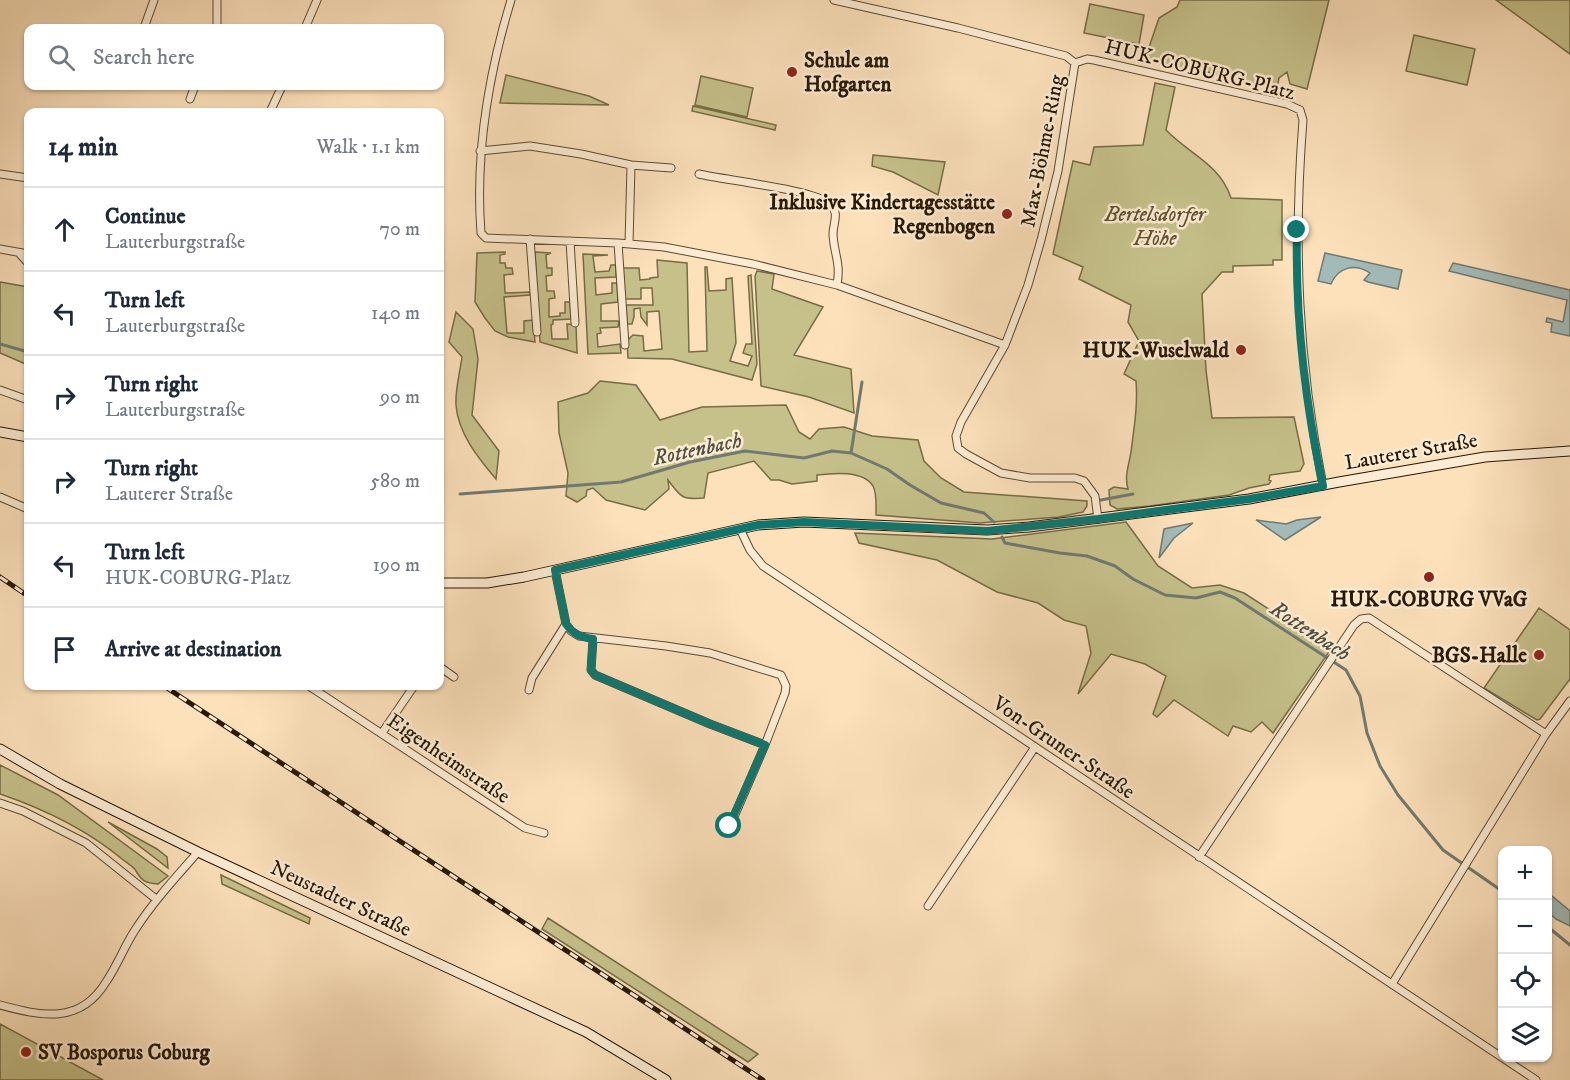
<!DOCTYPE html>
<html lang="en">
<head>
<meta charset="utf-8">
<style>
  :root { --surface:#fff; --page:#f2f2f3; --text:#1f2937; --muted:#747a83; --line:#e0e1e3 }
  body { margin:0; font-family:"IM FELL DW Pica",serif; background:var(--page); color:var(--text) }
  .controls { position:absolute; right:18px; bottom:18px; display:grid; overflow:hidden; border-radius:12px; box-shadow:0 2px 4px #0004 }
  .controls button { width:54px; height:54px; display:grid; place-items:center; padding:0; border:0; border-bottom:2px solid var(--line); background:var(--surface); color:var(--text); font:30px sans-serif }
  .stop { position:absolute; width:18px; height:18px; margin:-14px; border:4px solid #0f766e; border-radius:50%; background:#fff }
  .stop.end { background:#0f766e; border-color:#fff; box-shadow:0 2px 6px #0008 }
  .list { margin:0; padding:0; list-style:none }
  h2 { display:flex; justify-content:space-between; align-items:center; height:78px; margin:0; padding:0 24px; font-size:26px }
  h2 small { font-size:20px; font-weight:400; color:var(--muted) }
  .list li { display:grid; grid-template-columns:39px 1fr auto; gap:18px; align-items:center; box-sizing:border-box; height:84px; padding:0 24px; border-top:2px solid var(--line) }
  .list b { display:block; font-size:22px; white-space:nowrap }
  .list p { margin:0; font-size:20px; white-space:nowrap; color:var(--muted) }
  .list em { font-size:20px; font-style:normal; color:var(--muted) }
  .icon { flex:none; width:33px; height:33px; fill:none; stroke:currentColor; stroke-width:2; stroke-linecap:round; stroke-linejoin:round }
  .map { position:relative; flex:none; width:1570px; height:1080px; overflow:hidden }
  .search { position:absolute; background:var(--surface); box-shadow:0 2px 4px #0004; left:24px; top:24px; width:420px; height:66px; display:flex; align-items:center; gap:15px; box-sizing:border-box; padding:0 21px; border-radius:12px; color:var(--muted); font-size:22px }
  .panel { position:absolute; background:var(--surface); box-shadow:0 2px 4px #0004; left:24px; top:108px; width:420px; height:582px; border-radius:12px }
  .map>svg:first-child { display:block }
  .green { fill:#c6c18b; stroke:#766c46; stroke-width:1.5 }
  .water { fill:#a2bbb9; stroke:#717970; stroke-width:1.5 }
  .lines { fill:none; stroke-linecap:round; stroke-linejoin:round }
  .stream { stroke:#717970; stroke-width:3 }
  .street-casing { stroke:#5c4a30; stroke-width:9 }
  .secondary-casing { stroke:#271702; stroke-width:11 }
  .street { stroke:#fdecd3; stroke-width:7 }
  .secondary { stroke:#fdecd3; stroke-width:9 }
  .rail-casing { stroke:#271702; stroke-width:5 }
  .rail { stroke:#fdecd3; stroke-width:3; stroke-dasharray:9; stroke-linecap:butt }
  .route { stroke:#0f766e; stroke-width:8 }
  .poi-dot { fill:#8f2418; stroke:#fdecd3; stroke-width:2 }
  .labels { text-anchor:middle; stroke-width:5; stroke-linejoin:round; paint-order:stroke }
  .poi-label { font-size:21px; font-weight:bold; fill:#271702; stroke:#fdecd3; text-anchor:end }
  .street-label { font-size:21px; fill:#271702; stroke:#fdecd3 }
  .park-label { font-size:21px; font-style:italic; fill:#5f5232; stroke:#fdecd3 }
  .water-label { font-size:22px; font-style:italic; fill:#525042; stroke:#fdecd3 }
</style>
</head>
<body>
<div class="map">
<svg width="1570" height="1080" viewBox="0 0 1570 1080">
  <rect width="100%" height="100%" fill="#fce1bb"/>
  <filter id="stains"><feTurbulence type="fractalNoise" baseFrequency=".00333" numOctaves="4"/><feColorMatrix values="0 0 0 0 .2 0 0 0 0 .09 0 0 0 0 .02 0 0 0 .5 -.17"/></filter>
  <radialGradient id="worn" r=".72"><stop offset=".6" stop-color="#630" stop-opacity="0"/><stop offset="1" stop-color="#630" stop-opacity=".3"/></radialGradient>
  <path class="green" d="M1180 0H1329L1307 89 1290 84 1287 72 1279 78 1277 89 1214 73 1170 67 1145 59 1159 18 1177 7Z
    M1496 0H1570V54Z
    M1090 4 1144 15 1139 44 1084 33Z
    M1414 35 1475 49 1467 85 1406 71Z
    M506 75 589 96 609 105 500 103Z
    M701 76 753 88 747 117 695 105Z
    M1155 83 1175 87 1166 130C1189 154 1220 164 1231 198L1282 200V260H1273V265L1233 266V272H1222L1202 294 1206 370 1212 418 1294 417 1304 464 1300 471 1270 475 1269 480 1271 481 1269 484 1249 488 1229 495 1150 506 1117 509 1110 505 1109 490 1114 487 1128 489C1124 476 1129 465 1131 452 1134 428 1138 405 1136 381L1124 374 1139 341 1128 322 1131 305 1079 279 1083 267 1053 254 1073 161 1090 165 1094 147 1143 145Z
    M693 106 776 125 775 130 692 111Z
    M873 155 945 162 938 195 893 172 872 166Z
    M505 252V254L500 255V263H505L506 268H512L513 274 504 275 505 293 530 292V295L504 297 507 333H524V321L533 320 535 342 508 337 495 331 485 318 475 302 477 253Z
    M535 252 551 253 546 255 547 268H552V275L546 276 547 291H554L555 298 549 299V317L560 316V313H565V302H570L571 319 553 320V324L551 325 552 339H568L567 324 576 325 577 353 540 342Z
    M583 254 608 255 593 256 595 272 609 271 611 265H616V277L595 278 596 295 612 293V283H617L618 302 601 304V321H619L618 327 600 328 601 333 597 334 598 347 620 344 621 353 588 354Z
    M657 260 687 263 689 352 707 351 705 267H707L709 291 726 290V279L732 278 736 343 730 361 748 366 752 356 743 353 746 344H752L748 276 751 275 757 364 752 380 672 359 628 358 627 341 633 335 643 336 644 351 662 349 659 311 647 312V325L641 317 640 308 634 309V317L632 324H627L626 305H653L652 288H641V299H625L623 268H639L640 280 650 279V278L658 277Z
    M757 271 774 274 772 289 823 307 794 355 851 369 854 413 809 397 761 386 755 276Z
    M0 282 28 287V365L0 353Z
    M456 312 473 329 478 359 472 415 499 451 496 479C478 458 458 433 456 405 455 390 460 372 462 357L449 342Z
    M600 381 636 385 660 420 702 407 786 405 799 432 810 439 819 429 844 427 872 436 918 440 924 461 941 478 964 492 1087 501V506L1083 512 1059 517 980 523 876 515C876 506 877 493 873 486 863 470 833 473 817 475V481L792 484 779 480H771L754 461 708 473 704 498C681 500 681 497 668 480L669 489 645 510 606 500 593 488 587 490 586 496 577 502 566 496 568 473 559 433 558 402 588 393Z
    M1126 522 1158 566 1192 588 1220 585 1244 593 1331 649 1273 733 1262 722 1251 732 1233 726 1228 736 1174 700 1157 717 1153 714 1166 676 1145 664 1111 654 1078 694 1091 653 1086 626 1064 620 1038 603 997 592 937 560 859 543 855 533 992 539Z
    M1539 608 1570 630V679L1540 719 1537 720 1484 688Z
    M0 765 58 795 168 876 158 884C145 883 142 881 136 871 134 867 127 863 122 859 87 830 44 809 0 794Z
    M108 822 157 849 167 857 168 868Z
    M221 875 310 918 309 924 222 884Z
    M548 918 758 1054 748 1062 542 929Z
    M0 1024 103 1080H0Z"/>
  <path class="water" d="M1325 253 1402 270 1398 289 1368 282 1364 280 1370 273C1355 263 1338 267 1331 284L1318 281Z
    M1453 263 1570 290V336L1551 332 1552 323 1546 322 1547 318 1563 322 1567 300 1449 271Z
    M1321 517 1285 540 1256 520 1286 524 1297 520Z
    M1193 523 1174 538 1159 558 1164 529Z
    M1548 895 1552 896 1570 911V926L1556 919 1548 912Z"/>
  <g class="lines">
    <path class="stream" d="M0 344 28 352
      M851 453 862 382
      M460 494 621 482 690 462 745 451 804 458 832 451 851 453 887 469 910 485 941 503 984 513 994 522
      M1101 500 1133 494
      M1002 537 1005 543 1060 553 1087 556 1115 566 1133 579 1165 595 1196 598 1220 592 1235 598 1346 670 1360 696 1367 733 1380 766 1398 795 1443 850 1502 891
      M1548 927 1570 945"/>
    <g class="street-casing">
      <path id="street" d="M511 0C488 76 475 154 481 233L486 238 618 243 664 247 753 264 837 285 1005 345
        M834 0 958 28 1066 56 1075 63
        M144 28 154 0
        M217 28V0
        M305 28 317 0
        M1075 63 1087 59 1094 60 1287 104 1300 110 1303 120C1293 246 1298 361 1323 486
        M1075 63 1058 171 1041 240 1028 285 1005 345 961 422 956 436 958 448 966 454 1001 473 1030 478H1075L1084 481 1095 496 1098 519
        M190 99 195 86
        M270 112 282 86
        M480 151 530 146 581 154 631 165 629 244
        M631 165 671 168
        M0 174 28 178
        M699 174C724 180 816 190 830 204 840 213 833 223 833 234 834 255 841 262 837 285
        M530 239 537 332
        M570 241 575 323
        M618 243 625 345
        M0 249 28 254
        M19 253 28 263
        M0 390 28 400
        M0 497 28 509
        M740 529 750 550 763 566 1536 1080
        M566 624 571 631 579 636 666 646 710 653 781 675 786 686 785 693 765 745 730 826
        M593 639 591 670 595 675 710 724 765 745
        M440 667 454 677
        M309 686 525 828 544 833
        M529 690 532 678 566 624 555 570
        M382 733 414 686
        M0 803 23 811 86 843 156 899
        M1199 857 1354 625 1361 619 1369 618 1546 734
        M928 906 1035 747
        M1392 984 1546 734 1570 701
        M0 1005C41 1016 80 1025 106 982 117 966 124 947 135 930 153 902 176 877 198 852"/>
    </g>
    <g class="secondary-casing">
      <path id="secondary" d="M0 432 28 437
        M440 583H487L524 577 758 525 804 522 987 530 1029 527 1249 499 1339 482 1485 457 1570 451
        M0 749 60 784 198 852 586 1032 666 1080"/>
    </g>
    <use href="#street" class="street"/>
    <use href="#secondary" class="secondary"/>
    <g class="rail-casing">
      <path id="rail" d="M0 577 28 596
        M164 686 763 1080"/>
    </g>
    <use href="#rail" class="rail"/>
  </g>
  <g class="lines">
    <path class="route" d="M729 826 765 745 710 724 595 675 591 670 593 639C581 637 574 635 566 624L555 570 758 525 804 522 987 531 1098 519 1249 499 1323 486C1305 402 1295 316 1297 230"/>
  </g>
  <g class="poi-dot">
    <circle cx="792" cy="72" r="6"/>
    <circle cx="1007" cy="214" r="6"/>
    <circle cx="1241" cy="350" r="6"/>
    <circle cx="1429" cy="577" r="6"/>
    <circle cx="1539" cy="655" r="6"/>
    <circle cx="26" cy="1052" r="6"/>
  </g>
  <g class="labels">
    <g class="poi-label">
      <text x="804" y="67" text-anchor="start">Schule am<tspan x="804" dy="24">Hofgarten</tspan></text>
      <text x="995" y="209">Inklusive Kindertagesstätte<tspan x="995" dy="24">Regenbogen</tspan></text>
      <text x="1229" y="357">HUK-Wuselwald</text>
      <text x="1429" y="606" text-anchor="middle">HUK-COBURG VVaG</text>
      <text x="1527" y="662">BGS-Halle</text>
      <text x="38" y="1059" text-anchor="start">SV Bosporus Coburg</text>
    </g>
    <g class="street-label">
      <text transform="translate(1200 69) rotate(14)" y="7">HUK-COBURG-Platz</text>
      <text transform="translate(1042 151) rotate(-79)" y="7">Max-Böhme-Ring</text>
      <text transform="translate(1411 451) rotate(-10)" y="7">Lauterer Straße</text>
      <text transform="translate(1064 747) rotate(34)" y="7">Von-Gruner-Straße</text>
      <text transform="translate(449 758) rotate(34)" y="7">Eigenheimstraße</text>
      <text transform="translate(341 898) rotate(25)" y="7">Neustadter Straße</text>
    </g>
    <g class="park-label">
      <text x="1155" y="221">Bertelsdorfer<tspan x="1155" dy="24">Höhe</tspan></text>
    </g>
    <g class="water-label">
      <text transform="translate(697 448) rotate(-12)" y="8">Rottenbach</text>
      <text transform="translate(1311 630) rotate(33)" y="8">Rottenbach</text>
    </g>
  </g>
  <rect width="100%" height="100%" filter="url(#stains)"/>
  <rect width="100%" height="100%" fill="url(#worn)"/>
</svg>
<div class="controls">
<button>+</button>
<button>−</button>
<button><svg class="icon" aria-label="locate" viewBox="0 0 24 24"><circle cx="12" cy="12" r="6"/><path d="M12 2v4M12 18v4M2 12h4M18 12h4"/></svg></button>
<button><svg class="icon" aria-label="layers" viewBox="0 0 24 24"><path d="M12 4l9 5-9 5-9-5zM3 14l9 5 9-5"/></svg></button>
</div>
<div class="stop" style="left:729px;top:826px"></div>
<div class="stop end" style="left:1297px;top:230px"></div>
<div class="search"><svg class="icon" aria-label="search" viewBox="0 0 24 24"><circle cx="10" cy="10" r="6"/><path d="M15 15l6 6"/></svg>Search here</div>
<section class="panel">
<h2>14 min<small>Walk · 1.1 km</small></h2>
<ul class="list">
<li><svg class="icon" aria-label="ahead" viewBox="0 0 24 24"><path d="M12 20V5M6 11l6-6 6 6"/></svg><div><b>Continue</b><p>Lauterburgstraße</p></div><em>70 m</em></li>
<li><svg class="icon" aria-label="left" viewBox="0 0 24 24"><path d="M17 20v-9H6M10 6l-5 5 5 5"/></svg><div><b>Turn left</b><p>Lauterburgstraße</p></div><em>140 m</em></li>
<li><svg class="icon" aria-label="right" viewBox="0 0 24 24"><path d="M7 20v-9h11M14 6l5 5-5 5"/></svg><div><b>Turn right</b><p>Lauterburgstraße</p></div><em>90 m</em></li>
<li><svg class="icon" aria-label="right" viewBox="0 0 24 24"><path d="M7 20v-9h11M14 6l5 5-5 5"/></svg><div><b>Turn right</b><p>Lauterer Straße</p></div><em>580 m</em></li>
<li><svg class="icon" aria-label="left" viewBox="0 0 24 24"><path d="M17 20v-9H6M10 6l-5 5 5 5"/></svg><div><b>Turn left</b><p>HUK-COBURG-Platz</p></div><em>190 m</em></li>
<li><svg class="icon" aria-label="arrive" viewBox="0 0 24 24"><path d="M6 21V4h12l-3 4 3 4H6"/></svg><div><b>Arrive at destination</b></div></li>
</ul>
</section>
</div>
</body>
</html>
